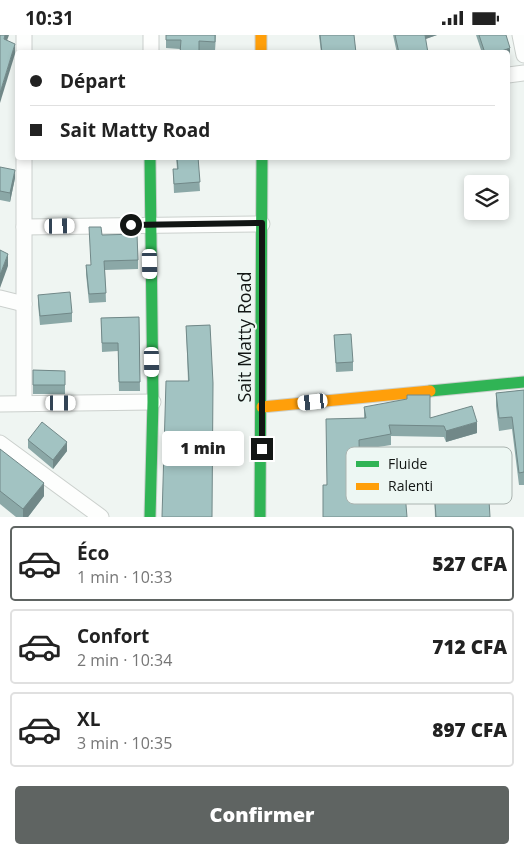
<!DOCTYPE html>
<html lang="fr">
<head>
<meta charset="utf-8">
<style>
  body { margin:0; font-family:"Open Sans",sans-serif; background:#f2f2f2; color:#222; height:100vh; display:flex; flex-direction:column; font-size:19px; white-space:nowrap }
  * { box-sizing:border-box; margin:0 }
  p { font-size:16px; color:#767676 }
  .icon { flex:none; width:28px; height:28px; fill:none; stroke:currentColor; stroke-width:2; stroke-linecap:round; stroke-linejoin:round }
  .map { position:relative; height:482px; overflow:hidden }
  .sheet { display:flex; flex-direction:column; background:#fff; flex:1 }
  .sheet>* { flex:none }
  .top-card { position:absolute; left:15px; top:15px; width:495px; height:110px; border-radius:5px; box-shadow:0 2px 8px #0003; display:grid; align-content:center; height:110px; padding:0 15px; background:#fff }
  .tools { position:absolute; left:464px; top:140px; display:grid; gap:10px }
  .tools a { display:grid; place-items:center; width:45px; height:45px; border-radius:5px; background:#fff; box-shadow:0 2px 8px #0003; font-size:25px }
  .end { position:absolute; width:22px; height:22px; margin:-11px; border:6px solid #121614; background:#fff; box-shadow:0 0 0 2px #fff }
  .from { border-radius:50% }
  .bubble { position:absolute; height:35px; border-radius:5px; background:#fff; box-shadow:0 2px 8px #0003; font-size:16px; font-weight:800; line-height:35px; text-align:center }
  .car { position:absolute; width:15px; height:30px; margin:-15px -8px; border-radius:6px; box-shadow:0 0 4px 1px #0007; background:linear-gradient(#fff 24%,#345 0 40%,#fff 0 76%,#345 0 86%,#fff 0) }
  .top-card b { display:flex; align-items:center; gap:18px; height:48px; font-size:19px }
  .top-card b+b { border-top:1px solid #e0e0e0 }
  .top-card i { width:12px; height:12px; background:#222 }
  ul { padding:9px 0 0; list-style:none }
  li { display:flex; align-items:center; gap:15px; height:75px; margin:0 10px 8px; padding:0 5px; border:2px solid #e0e0e0; border-radius:5px }
  li div { flex:1 }
  li b { display:block; font-size:19px }
  li em { font-style:normal; font-weight:800 }
  li.current { border-color:#5f6462 }
  li>.icon { width:45px; height:45px; stroke-width:1.5 }
  .action { display:flex; gap:10px; margin-top:auto; padding:10px 15px }
  .action a { flex:1; height:58px; border-radius:5px; background:#5f6462; color:#fff; font-size:20px; font-weight:800; line-height:58px; text-align:center }
  .status { display:flex; justify-content:space-between; align-items:center; height:35px; padding:0 25px; background:#fff; direction:ltr }
  .status svg { height:14px; fill:currentColor }
  .map>svg:first-child { display:block }
  .lines { fill:none; stroke-linecap:round; stroke-linejoin:round }
  .street-casing { stroke:#cbd0cd; stroke-width:17 }
  .fast-casing { stroke:#cbd0cd; stroke-width:13 }
  .slow-casing { stroke:#cbd0cd; stroke-width:13 }
  .street { stroke:#fdfefd; stroke-width:15 }
  .fast { stroke:#30b455; stroke-width:11 }
  .slow { stroke:#ff9f0a; stroke-width:11 }
  .wall { fill:#8ba8a7 }
  .shaded-wall { fill:#718888 }
  .building { fill:#a2c3c2; stroke:#718888 }
  .route { stroke:#121614; stroke-width:6 }
  .labels { text-anchor:middle; dominant-baseline:central; stroke-width:4; stroke-linejoin:round; paint-order:stroke }
  .street-label { font-size:18px; fill:#121614; stroke:#edf7f3 }
  .key { fill:#edf7f3; stroke:#abb4b0; stroke-width:1 }
  .key-label { font-size:14px; fill:#121614 }
</style>
</head>
<body>
<div class="status"><b>10:31</b><svg viewBox="0 0 49 12"><path d="M0 12V9h3v3zM5 12V6h3v6zM10 12V3h3v9zM15 12V0h3v12zM26 1h20v11H26zM47 4h2v5h-2z"/></svg></div>
<div class="map">
<svg width="524" height="482" viewBox="0 0 524 482">
  <rect width="100%" height="100%" fill="#eff5f2"/>
  <g class="lines">
    <g class="street-casing">
      <g id="street">
        <path d="M520 0 524 20"/>
        <path d="M24 18V0"/>
        <path d="M151 18V0"/>
        <path d="M508 40 524 38"/>
        <path d="M24 192 262 189"/>
        <path d="M0 263 24 269"/>
        <path d="M24 368V122"/>
        <path d="M0 369 153 367"/>
        <path d="M0 408 101 482"/>
      </g>
    </g>
    <g class="fast-casing">
      <g id="fast">
        <path d="M150 122 153 367 150 482"/>
        <path d="M430 356 524 347"/>
        <path d="M260 482 262 122"/>
      </g>
    </g>
    <g class="slow-casing">
      <g id="slow">
        <path d="M261 0V18"/>
        <path d="M262 372 430 356"/>
      </g>
    </g>
    <use href="#street" class="street"/>
    <use href="#fast" class="fast"/>
    <use href="#slow" class="slow"/>
  </g>
  <g class="wall">
    <path d="M166 0H216L215 16 199 15V18H180V14L166 13Z"/>
    <path d="M319 0H354L356 18H321Z"/>
    <path d="M393 0H437L425 4 428 18H397Z"/>
    <path d="M476 0H506L510 22 508 23V18H482Z"/>
    <path d="M176 122H198L200 156 174 158 173 134H177Z"/>
    <path d="M0 132 15 143 10 167 0 165Z"/>
    <path d="M102 200 138 225V234L105 235 106 267 89 268 86 239V230H91Z"/>
    <path d="M38 260 72 278V287L40 290 38 269Z"/>
    <path d="M139 282 140 356H119L118 316 102 317 101 283Z"/>
    <path d="M210 290 162 482 188 346 186 291Z"/>
    <path d="M334 300 353 327V336L336 337Z"/>
    <path d="M33 335 65 336V359H33Z"/>
    <path d="M524 355V450H519L512 394 499 396 496 371V358Z"/>
    <path d="M364 372 430 383 477 398 446 407 444 402 391 401V410L359 415 326 450 364 383Z"/>
    <path d="M28 405 67 416 53 434 28 413Z"/>
    <path d="M0 414 44 461 28 482H16L0 469Z"/>
    <path d="M434 453 490 482H435Z"/>
  </g>
  <g class="shaded-wall">
    <path d="M5 0H9L4 14V4Z"/>
    <path d="M423 0H437L423 5Z"/>
    <path d="M15 9V19L0 68V58Z"/>
    <path d="M510 13V22L508 23V18H496Z"/>
    <path d="M15 135V143L10 167V158Z"/>
    <path d="M8 219V231L0 253V240Z"/>
    <path d="M477 387V398L446 407V396Z"/>
    <path d="M67 407V416L53 434V425Z"/>
    <path d="M44 448V461L28 482H23V474Z"/>
  </g>
  <g class="building">
    <path d="M0 0H5L4 4 15 9 0 58Z"/>
    <path d="M166 0H215V7L199 6V18H180L181 5H166Z"/>
    <path d="M320 0H354L356 18H322Z"/>
    <path d="M395 0H425L428 18H399Z"/>
    <path d="M479 0H506L510 13 496 18H485Z"/>
    <path d="M177 122H198L200 147 174 149 173 134H178Z"/>
    <path d="M0 132 15 135 10 158 0 156Z"/>
    <path d="M89 192H101L102 200 137 199 138 225 104 226 106 258 89 259 86 230H91Z"/>
    <path d="M0 215 8 219 0 240Z"/>
    <path d="M70 257 72 278 40 281 38 260Z"/>
    <path d="M139 282 140 347H119L118 308H102L101 283Z"/>
    <path d="M210 290 213 348 212 482H162L166 346H189L186 291Z"/>
    <path d="M351 299 353 327 336 328 334 300Z"/>
    <path d="M33 335 65 336V350H33Z"/>
    <path d="M524 355V437L519 438 512 382 499 383 496 358Z"/>
    <path d="M407 360H430V383L472 371 477 387 446 396 444 391 389 390 391 399 359 405 360 448 404 445 407 482H323V450H327L326 384 366 383 364 372 407 364Z"/>
    <path d="M42 387 67 407 53 425 28 405Z"/>
    <path d="M0 414 44 448 23 474 0 456Z"/>
    <path d="M488 448 490 482H436L434 453Z"/>
  </g>
  <g class="lines">
    <path class="route" d="M131 190 262 188V414"/>
  </g>
  <g class="labels">
    <g class="street-label">
      <text transform="translate(244 302) rotate(-90)">Sait Matty Road</text>
    </g>
  </g>
  <rect x="346" y="412" width="166" height="57" rx="8" class="key"/>
  <rect x="356" y="426" width="23" height="6" fill="#30b455"/>
  <rect x="356" y="448" width="23" height="7" fill="#ff9f0a"/>
  <g class="key-label">
    <text x="388" y="434">Fluide</text>
    <text x="388" y="456">Ralenti</text>
  </g>
</svg>
<div class="tools">
<a><svg class="icon" aria-label="layers" viewBox="0 0 24 24"><path d="M12 4l9 5-9 5-9-5zM3 14l9 5 9-5"/></svg></a>
</div>
<i class="end from" style="left:131px;top:190px"></i>
<i class="end" style="left:262px;top:414px"></i>
<div class="bubble" style="left:162px;top:396px;width:82px">1 min</div>
<i class="car" style="left:60px;top:191px;rotate:89deg"></i>
<i class="car" style="left:150px;top:229px;rotate:179deg"></i>
<i class="car" style="left:152px;top:327px;rotate:179deg"></i>
<i class="car" style="left:313px;top:367px;rotate:264deg"></i>
<i class="car" style="left:61px;top:368px;rotate:90deg"></i>
<div class="top-card">
<b><i class="from"></i>Départ</b>
<b><i></i>Sait Matty Road</b>
</div>
</div>
<section class="sheet">
<ul>
<li class="current"><svg class="icon" aria-label="car" viewBox="0 0 24 24"><path d="M5 17H2v-5l4-1 3-4h7l3 4 3 1v5h-3M9 17h6M6 11h13"/><circle cx="7" cy="17" r="2"/><circle cx="17" cy="17" r="2"/></svg><div><b>Éco</b><p>1 min · 10:33</p></div><em>527 CFA</em></li>
<li><svg class="icon" aria-label="car" viewBox="0 0 24 24"><path d="M5 17H2v-5l4-1 3-4h7l3 4 3 1v5h-3M9 17h6M6 11h13"/><circle cx="7" cy="17" r="2"/><circle cx="17" cy="17" r="2"/></svg><div><b>Confort</b><p>2 min · 10:34</p></div><em>712 CFA</em></li>
<li><svg class="icon" aria-label="car" viewBox="0 0 24 24"><path d="M5 17H2v-5l4-1 3-4h7l3 4 3 1v5h-3M9 17h6M6 11h13"/><circle cx="7" cy="17" r="2"/><circle cx="17" cy="17" r="2"/></svg><div><b>XL</b><p>3 min · 10:35</p></div><em>897 CFA</em></li>
</ul>
<div class="action"><a>Confirmer</a></div>
</section>
</body>
</html>
